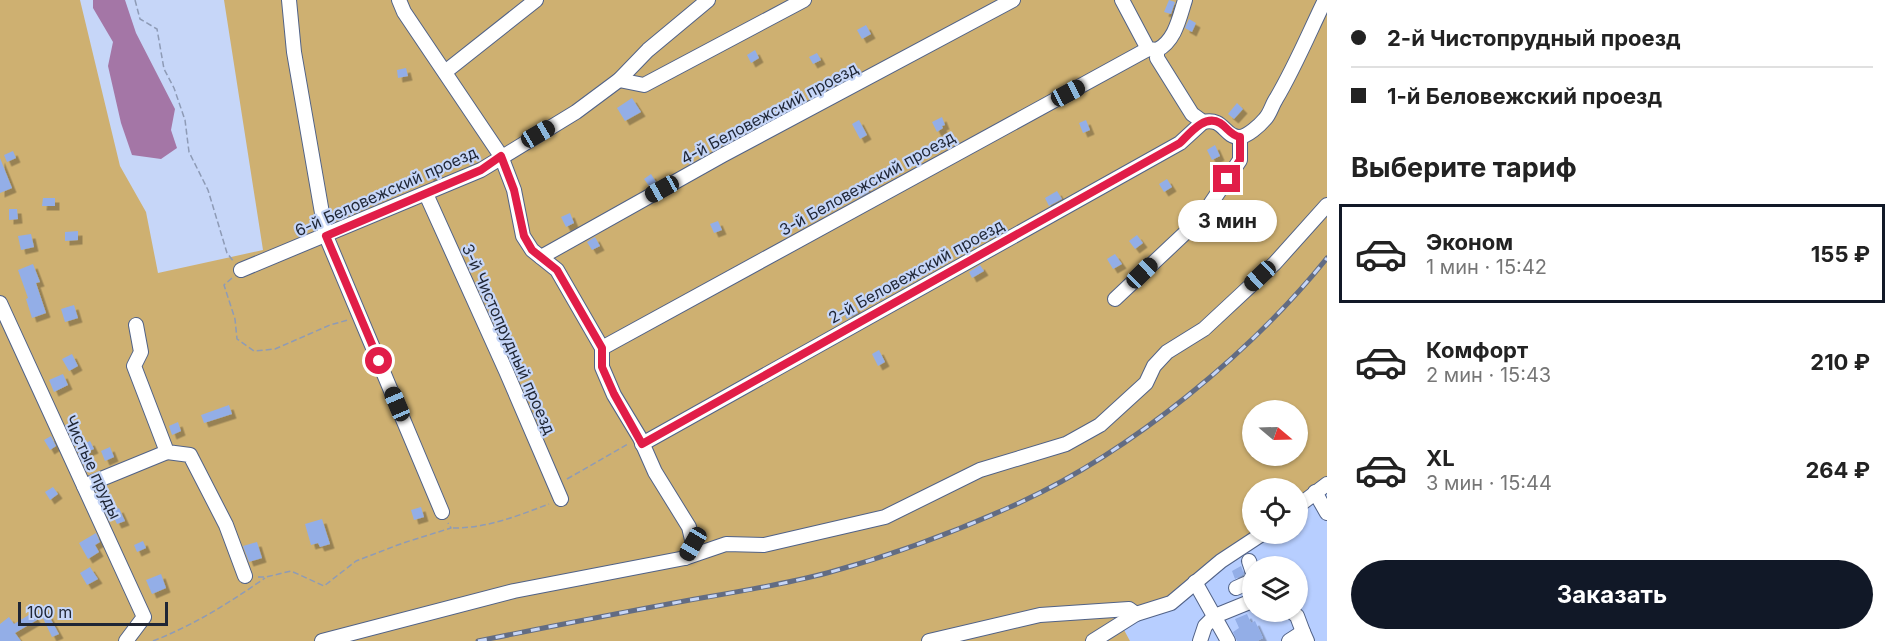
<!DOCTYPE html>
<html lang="ru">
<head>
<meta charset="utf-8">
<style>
  body { margin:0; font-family:Inter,sans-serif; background:#f2f2f2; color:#222; height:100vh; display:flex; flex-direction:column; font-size:22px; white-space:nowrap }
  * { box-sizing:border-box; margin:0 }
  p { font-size:20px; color:#767676 }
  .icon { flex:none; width:33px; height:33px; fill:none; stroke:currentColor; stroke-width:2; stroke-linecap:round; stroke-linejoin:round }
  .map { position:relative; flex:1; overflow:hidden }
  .panel { display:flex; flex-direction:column; background:#fff; width:570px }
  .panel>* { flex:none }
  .banner { display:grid; align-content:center; height:132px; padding:0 24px; background:#fff }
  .needle { width:39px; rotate:109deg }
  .tools { position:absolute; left:1242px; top:400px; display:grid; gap:12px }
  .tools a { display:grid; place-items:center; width:66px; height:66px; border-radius:50%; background:#fff; box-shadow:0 2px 4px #0004; font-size:30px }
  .scale { position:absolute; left:18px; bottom:15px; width:150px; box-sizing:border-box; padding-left:6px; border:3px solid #1f2635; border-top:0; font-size:16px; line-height:21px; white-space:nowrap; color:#1f2635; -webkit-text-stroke:4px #c6d6f8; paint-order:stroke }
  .end { position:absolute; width:27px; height:27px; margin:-14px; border:8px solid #e11d48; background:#fff; box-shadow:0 0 0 3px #fff }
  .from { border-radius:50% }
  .bubble { position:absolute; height:42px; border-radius:21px; background:#fff; box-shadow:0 2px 4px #0004; font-size:20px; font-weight:700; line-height:42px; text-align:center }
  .car { position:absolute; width:18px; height:36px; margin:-18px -9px; border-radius:8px; box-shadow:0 0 4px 2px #0007; background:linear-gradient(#222 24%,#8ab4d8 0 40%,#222 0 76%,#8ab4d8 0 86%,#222 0) }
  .banner b { display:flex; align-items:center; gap:21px; height:57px; font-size:22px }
  .banner b+b { border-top:2px solid #e0e0e0 }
  .banner i { width:15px; height:15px; background:#222 }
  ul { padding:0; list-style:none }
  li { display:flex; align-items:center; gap:18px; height:99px; margin:0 12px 9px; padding:0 12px; border:3px solid transparent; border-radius:0px }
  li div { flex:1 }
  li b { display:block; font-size:22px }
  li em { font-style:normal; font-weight:700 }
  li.active { border-color:#111827 }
  li>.icon { width:54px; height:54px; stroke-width:1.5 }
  h2 { padding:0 24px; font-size:27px; line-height:72px }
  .primary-button { display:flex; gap:12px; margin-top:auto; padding:12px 24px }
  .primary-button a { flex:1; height:69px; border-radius:36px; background:#111827; color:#fff; font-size:24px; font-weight:700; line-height:69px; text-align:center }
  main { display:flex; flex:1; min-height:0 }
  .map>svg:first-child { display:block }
  .built { fill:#b7ceff; fill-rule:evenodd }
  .green { fill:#ceb071; fill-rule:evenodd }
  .water { fill:#a476a6 }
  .building { fill:#93aee7; filter:url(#shadow) }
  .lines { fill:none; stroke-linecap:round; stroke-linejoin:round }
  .minor-casing { stroke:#516287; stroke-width:16 }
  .path { stroke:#8e9bb6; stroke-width:1.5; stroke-dasharray:6 3; stroke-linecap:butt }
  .minor { stroke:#fff; stroke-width:14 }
  .rail-casing { stroke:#626c83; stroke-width:5 }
  .rail { stroke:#c6d6f8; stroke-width:3; stroke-dasharray:9; stroke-linecap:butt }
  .route { stroke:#e11d48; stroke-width:8 }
  .labels { text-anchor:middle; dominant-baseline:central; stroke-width:4.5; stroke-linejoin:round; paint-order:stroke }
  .street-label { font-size:16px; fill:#1f2635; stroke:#c6d6f8 }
</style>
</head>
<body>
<main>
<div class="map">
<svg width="1327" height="641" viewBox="0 0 1327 641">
  <defs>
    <filter id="shadow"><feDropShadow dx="4.5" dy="4.5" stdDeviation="0" flood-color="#0004"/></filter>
  </defs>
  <rect width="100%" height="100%" fill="#c6d6f8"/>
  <path class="built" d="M1327 479V641H1130L1110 606 1151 605 1252 534H1298V501ZM1252 567H1298V612H1252Z"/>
  <path class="green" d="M0 0H80L120 166 146 212 158 273 263 250 224 0H1327V479L1298 501V489H1252V534L1167 599 1151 605 1111 606 1130 641H0ZM1252 411H1298V456H1252Z"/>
  <path class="water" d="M93 0H125L136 33 175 109 171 130 177 148 161 159 132 155 121 123 108 66 113 42 93 8Z"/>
  <g class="building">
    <path d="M1169 0 1175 2 1171 14 1164 12Z"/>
    <path d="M1189 19 1196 23 1192 32 1185 28Z"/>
    <path d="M866 25 871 34 862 39 857 30Z"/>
    <path d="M755 50 759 58 751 63 747 55Z"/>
    <path d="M817 53 821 60 813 64 809 57Z"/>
    <path d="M406 68 408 76 398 78 397 70Z"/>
    <path d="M632 98 641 112 625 121 617 108Z"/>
    <path d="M1237 103 1243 109 1234 119 1228 114Z"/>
    <path d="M942 117 945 125 942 126 943 128 937 132 932 122Z"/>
    <path d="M859 120 867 135 860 139 852 124Z"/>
    <path d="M1086 120 1090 130 1083 133 1079 123Z"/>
    <path d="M1215 145 1220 156 1212 160 1207 150Z"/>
    <path d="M13 151 16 158 7 162 4 155Z"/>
    <path d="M0 158 12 188 0 193Z"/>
    <path d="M436 170 438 177 430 180 428 172Z"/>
    <path d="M651 174 656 182 649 186 644 179Z"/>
    <path d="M1167 179 1172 187 1164 192 1159 184Z"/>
    <path d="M864 182 869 192 860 197 855 187Z"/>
    <path d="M1057 191 1062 199 1049 206 1045 198Z"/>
    <path d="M43 198H55V206H42Z"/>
    <path d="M9 209H17L18 219 9 220Z"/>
    <path d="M570 213 574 223 566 227 561 217Z"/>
    <path d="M718 221 722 230 714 233 710 224Z"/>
    <path d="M78 231V240L65 241V232Z"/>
    <path d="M31 234 34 247 21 250 18 236Z"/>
    <path d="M1137 235 1143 243 1135 249 1129 241Z"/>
    <path d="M595 237 600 246 592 250 587 242Z"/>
    <path d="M1115 254 1122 264 1113 269 1107 259Z"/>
    <path d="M33 264 40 282 36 283 46 313 32 318 26 299 28 298 18 270Z"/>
    <path d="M980 265 984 271 972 278 969 272Z"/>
    <path d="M74 305 78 318 65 322 61 309Z"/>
    <path d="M855 306 858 313 847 319 845 316 848 313 847 311Z"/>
    <path d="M879 350 885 362 878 366 872 354Z"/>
    <path d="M72 354 78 366 69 371 62 359Z"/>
    <path d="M63 374 68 385 54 392 49 380Z"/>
    <path d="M229 405 232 414 204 423 201 415Z"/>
    <path d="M178 422 181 431 172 435 169 426Z"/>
    <path d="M51 436 56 446 50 450 44 440Z"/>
    <path d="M90 441 94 449 84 453 81 445Z"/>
    <path d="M110 447 114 457 105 461 101 451Z"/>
    <path d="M53 487 58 494 50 500 45 492Z"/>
    <path d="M421 507 424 517 414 520 411 510Z"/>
    <path d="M119 508 125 521 117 524 111 512Z"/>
    <path d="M322 519 330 544 320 547 318 543 311 545 305 524Z"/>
    <path d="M96 533 100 542 95 545 99 552 88 559 79 543Z"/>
    <path d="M143 541 146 548 137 552 134 545Z"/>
    <path d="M257 542 262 558 249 562 243 546Z"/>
    <path d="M1241 566 1244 574 1235 579 1232 571Z"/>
    <path d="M90 567 98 579 87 585 80 573Z"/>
    <path d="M161 574 166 588 152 594 146 580Z"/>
    <path d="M44 607 59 634 52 637 39 610Z"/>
    <path d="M32 613 37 620 15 633 21 641H0V624L9 617 14 624Z"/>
    <path d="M1247 614 1251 623 1255 621 1263 638 1257 641H1237L1233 632 1239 628 1235 619Z"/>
  </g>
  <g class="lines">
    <g class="minor-casing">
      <g id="minor">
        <path d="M289 0 294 52 326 236 442 512"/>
        <path d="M399 0 404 12 501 156 514 190 523 236 532 250 557 270 602 348V367L614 395 640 438 655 472 689 527 693 544 685 558"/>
        <path d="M1122 0 1148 49 1157 50V58L1192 114 1203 122C1224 117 1224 137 1239 137 1247 137 1260 125 1265 119 1270 114 1272 105 1276 99 1295 67 1309 33 1325 0"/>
        <path d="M1157 50C1175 41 1179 19 1185 0"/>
        <path d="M445 72 536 0"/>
        <path d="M619 80 644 85 804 0"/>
        <path d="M426 194 506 371 561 499"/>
        <path d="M541 257 723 155 1013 0"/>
        <path d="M241 270 481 170 576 112 619 80 648 50 708 0"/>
        <path d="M1115 299 1201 218 1240 160V137"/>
        <path d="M0 303 144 617 126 641"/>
        <path d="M136 325 141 352 134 366 167 452 190 455 226 525 245 576"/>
        <path d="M602 348 1148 49"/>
        <path d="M642 444 1180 143 1203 122"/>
        <path d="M84 486 167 452"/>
        <path d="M1315 492 1327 513"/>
        <path d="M1298 506 1327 484"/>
        <path d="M1249 561 1252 570"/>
        <path d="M1195 582 1228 641"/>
        <path d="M1236 588 1252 581"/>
        <path d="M1292 612 1297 616 1303 632"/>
        <path d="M322 641 514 591 685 558 726 544 764 545 885 517 980 470 1066 444 1100 425 1146 383 1154 366 1167 352 1204 329 1275 263 1327 205"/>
        <path d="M929 641 1040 615 1129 609 1136 614"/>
        <path d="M1093 641 1136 614 1171 603 1221 561 1262 534"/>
        <path d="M1200 641 1205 626 1215 616 1252 601"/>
        <path d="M1289 641 1303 632 1307 641"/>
      </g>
    </g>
    <g class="path">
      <path d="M135 0 140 19 157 29 164 69 174 88 185 120 189 152 208 190 227 253 234 262"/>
      <path d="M232 278 224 285 235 319 237 339 254 351 275 349 330 325 348 320"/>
      <path d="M567 479 628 444"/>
      <path d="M453 528C488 528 517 516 549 504"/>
      <path d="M258 577H266L291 571 324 586 356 561 403 543 451 528 448 523"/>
      <path d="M153 641C194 625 229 603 265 578"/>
    </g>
    <use href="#minor" class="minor"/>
    <g class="rail-casing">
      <path id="rail" d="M478 641C548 627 619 613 690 600 736 592 781 585 827 573 893 555 958 531 1021 502 1131 451 1251 353 1327 258"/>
    </g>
    <use href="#rail" class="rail"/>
  </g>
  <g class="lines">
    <path class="route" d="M379 361 326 236 481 170 501 156 514 190 524 236 532 250 557 270 602 348V367L614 394 642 444 1180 143C1190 133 1205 114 1220 123 1228 128 1230 135 1240 137V160L1227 179"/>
  </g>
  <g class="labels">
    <g class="street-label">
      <text transform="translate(769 113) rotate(-28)">4-й Беловежский проезд</text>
      <text transform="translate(867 183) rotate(-29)">3-й Беловежский проезд</text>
      <text transform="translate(386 191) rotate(-24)">6-й Беловежский проезд</text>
      <text transform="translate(916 271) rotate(-29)">2-й Беловежский проезд</text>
      <text transform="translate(509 339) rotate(66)">3-й Чистопрудный проезд</text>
      <text transform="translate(93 467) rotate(65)">Чистые пруды</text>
    </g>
  </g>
</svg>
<div class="tools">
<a><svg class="needle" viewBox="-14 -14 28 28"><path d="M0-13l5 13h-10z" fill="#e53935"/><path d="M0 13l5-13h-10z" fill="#767676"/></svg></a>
<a><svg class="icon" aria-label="locate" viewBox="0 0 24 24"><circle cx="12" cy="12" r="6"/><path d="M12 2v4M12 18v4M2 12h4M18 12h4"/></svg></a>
<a><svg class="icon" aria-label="layers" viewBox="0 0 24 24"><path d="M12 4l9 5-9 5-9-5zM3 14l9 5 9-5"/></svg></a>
</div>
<div class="scale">100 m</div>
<i class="end from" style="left:379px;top:361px"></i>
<i class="end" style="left:1227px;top:179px"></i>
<div class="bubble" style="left:1178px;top:200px;width:99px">3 мин</div>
<i class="car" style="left:1068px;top:93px;rotate:62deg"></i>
<i class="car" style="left:538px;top:134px;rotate:60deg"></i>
<i class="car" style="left:662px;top:189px;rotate:241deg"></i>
<i class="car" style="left:1142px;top:273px;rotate:46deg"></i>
<i class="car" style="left:1260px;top:276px;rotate:227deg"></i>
<i class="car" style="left:397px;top:404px;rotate:337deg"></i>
<i class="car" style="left:693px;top:544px;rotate:210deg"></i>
</div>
<section class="panel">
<div class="banner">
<b><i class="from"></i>2-й Чистопрудный проезд</b>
<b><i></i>1-й Беловежский проезд</b>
</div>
<h2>Выберите тариф</h2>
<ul>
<li class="active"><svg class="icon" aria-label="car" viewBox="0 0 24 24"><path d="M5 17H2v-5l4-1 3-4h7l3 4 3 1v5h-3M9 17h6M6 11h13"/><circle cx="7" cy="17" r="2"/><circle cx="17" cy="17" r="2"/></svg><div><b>Эконом</b><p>1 мин · 15:42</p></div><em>155 ₽</em></li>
<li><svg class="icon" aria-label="car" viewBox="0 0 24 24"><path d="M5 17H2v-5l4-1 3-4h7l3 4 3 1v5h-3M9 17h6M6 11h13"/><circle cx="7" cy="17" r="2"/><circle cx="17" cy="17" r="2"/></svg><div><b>Комфорт</b><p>2 мин · 15:43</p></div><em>210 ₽</em></li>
<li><svg class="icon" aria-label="car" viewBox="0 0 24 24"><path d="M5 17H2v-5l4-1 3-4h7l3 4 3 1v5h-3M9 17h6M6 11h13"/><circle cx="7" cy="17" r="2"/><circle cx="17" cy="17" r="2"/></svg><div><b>XL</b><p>3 мин · 15:44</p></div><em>264 ₽</em></li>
</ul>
<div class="primary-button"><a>Заказать</a></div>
</section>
</main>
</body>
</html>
